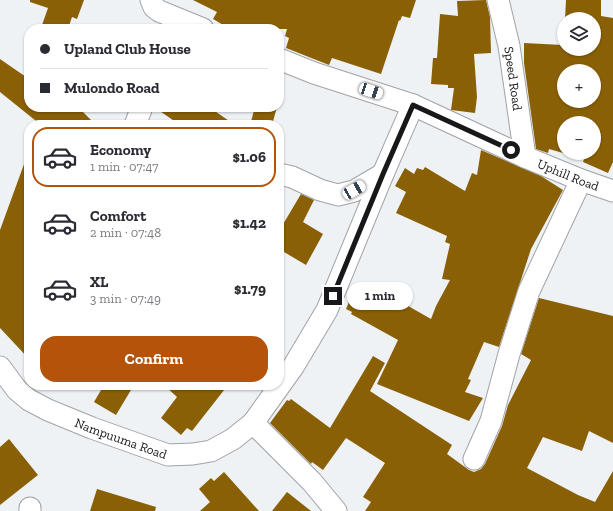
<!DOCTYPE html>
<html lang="en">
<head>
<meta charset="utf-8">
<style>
  body { margin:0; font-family:"Zilla Slab",serif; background:#f2f2f3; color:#2b2b33; height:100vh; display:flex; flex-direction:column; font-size:15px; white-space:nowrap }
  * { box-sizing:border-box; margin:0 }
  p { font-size:13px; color:#7c7c81 }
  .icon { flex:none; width:22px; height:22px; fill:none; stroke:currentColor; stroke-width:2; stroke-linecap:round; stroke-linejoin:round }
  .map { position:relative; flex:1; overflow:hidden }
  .sheet { position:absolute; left:24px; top:120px; width:260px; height:270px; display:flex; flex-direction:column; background:#fff; border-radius:16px; box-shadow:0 1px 3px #0004 }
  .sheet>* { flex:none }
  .top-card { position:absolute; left:24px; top:24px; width:260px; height:88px; border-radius:16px; box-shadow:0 1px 3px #0004; display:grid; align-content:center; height:88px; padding:0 16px; background:#fff }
  .buttons { position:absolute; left:557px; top:12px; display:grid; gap:8px }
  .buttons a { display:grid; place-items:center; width:44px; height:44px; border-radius:50%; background:#fff; box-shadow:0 1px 3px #0004; font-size:20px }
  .end { position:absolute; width:18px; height:18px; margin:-9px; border:5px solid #18181a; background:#fff; box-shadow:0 0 0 2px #fff }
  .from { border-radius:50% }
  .bubble { position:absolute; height:28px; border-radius:14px; background:#fff; box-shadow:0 1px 3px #0004; font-size:13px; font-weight:700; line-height:28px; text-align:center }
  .car { position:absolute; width:12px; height:24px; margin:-12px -6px; border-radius:5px; box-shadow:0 0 3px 1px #0007; background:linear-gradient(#fff 24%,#345 0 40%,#fff 0 76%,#345 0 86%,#fff 0) }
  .top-card b { display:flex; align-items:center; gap:14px; height:38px; font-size:15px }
  .top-card b+b { border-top:1px solid #e1e1e2 }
  .top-card i { width:10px; height:10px; background:#2b2b33 }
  ul { padding:7px 0 0; list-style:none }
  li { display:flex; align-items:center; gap:12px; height:60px; margin:0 8px 6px; padding:0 8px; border:2px solid transparent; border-radius:16px }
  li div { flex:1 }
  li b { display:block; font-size:15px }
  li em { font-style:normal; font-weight:700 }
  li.selected { border-color:#b45309 }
  li>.icon { width:36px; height:36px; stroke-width:1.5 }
  .action { display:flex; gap:8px; margin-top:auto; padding:8px 16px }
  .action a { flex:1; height:46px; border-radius:16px; background:#b45309; color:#fff; font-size:16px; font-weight:700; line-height:46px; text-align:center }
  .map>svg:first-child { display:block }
  .building { fill:#8a6006; fill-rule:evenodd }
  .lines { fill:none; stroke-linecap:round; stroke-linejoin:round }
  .minor-casing { stroke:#a1a3a6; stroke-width:23 }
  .minor { stroke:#fff; stroke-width:21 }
  .route { stroke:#18181a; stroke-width:5 }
  .labels { text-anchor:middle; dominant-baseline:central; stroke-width:4; stroke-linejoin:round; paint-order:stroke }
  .street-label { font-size:13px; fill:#18181a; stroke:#fff }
</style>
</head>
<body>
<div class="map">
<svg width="613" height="511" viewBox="0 0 613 511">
  <rect width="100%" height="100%" fill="#eff2f5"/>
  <g class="building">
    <path d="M30 0H84L77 19 72 17 68 29H51L42 25 48 8 30 2Z"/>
    <path d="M193 0H416L410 18 402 16 400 21 399 20 381 74 332 58 329 65 286 48 289 38 285 36 287 29H230L213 19 217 12Z"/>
    <path d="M486 0 490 17 491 53 474 54 477 97 475 113 451 110 454 88H448V85L431 84 433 58H437L440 14 458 16 457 1Z"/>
    <path d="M566 0H601V16L613 18V162L608 173 583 162 584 159 549 149 548 153 536 149 524 63V43L563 45 564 30V49H594V19H565ZM564 71H594V101H564ZM564 123H594V153H564Z"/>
    <path d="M0 59 29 79V107H78L96 125H41L0 92Z"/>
    <path d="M154 107H209L235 125H180Z"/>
    <path d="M255 107H277L272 125H250Z"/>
    <path d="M481 150 541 176 563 190 531 249 499 347 484 342 468 379 471 380 465 392 483 398 469 421 377 384 398 340 351 314 352 312 346 309 356 285 365 289 368 283 431 319 436 306 450 280 442 279 450 244 445 242 447 236 396 213 406 192 395 186 405 168 414 174 417 168 423 170 425 167 465 191 472 173 477 175Z"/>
    <path d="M27 156H29V359L0 328V230Z"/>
    <path d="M301 194 314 200 303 222 323 234 306 265 279 249V231Z"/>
    <path d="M539 298 613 316V443L589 431 582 451 543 437 527 468 578 495 595 502 613 471V511H365L371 502 363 497 385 463 346 438 323 470 312 462 311 464 270 423 287 400 289 401 291 399 330 428 373 356 385 363 370 391 452 445 447 454 469 470 474 472 481 469 485 464 502 426 508 405 531 360 521 354Z"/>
    <path d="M104 385H134L116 415 94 402Z"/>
    <path d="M164 385H228L192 431 187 428 181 435 161 418 177 397Z"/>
    <path d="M9 439 38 475 0 505V447Z"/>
    <path d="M224 472 259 511H200L210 502 199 489 211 478 214 481Z"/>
    <path d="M97 489 156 507 155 511H90Z"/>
    <path d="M287 492 311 511H272Z"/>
  </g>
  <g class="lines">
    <g class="minor-casing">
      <g id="minor">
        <path d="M151 0 154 7 159 11 203 29"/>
        <path id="s1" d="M498 0 509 46 525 157"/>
        <path id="s2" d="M279 59 314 73 413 105 525 157 581 180 613 191"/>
        <path d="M135 125 142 107"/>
        <path d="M279 174 292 177 320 190 338 195 354 191 383 174"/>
        <path id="s3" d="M0 367 17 390 29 400 48 410 92 428 168 455 193 454 211 451 233 439 253 423 293 367 327 310 383 174 413 105"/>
        <path d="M253 423 312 482 336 511"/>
        <path d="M474 459 491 421 509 354 529 291 581 180"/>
        <path d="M30 508V511"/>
      </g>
    </g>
    <use href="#minor" class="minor"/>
  </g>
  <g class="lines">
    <path class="route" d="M333 296 383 174 413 105 511 150"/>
  </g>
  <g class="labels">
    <g class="street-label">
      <text stroke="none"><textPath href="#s1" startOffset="80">Speed Road</textPath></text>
      <text stroke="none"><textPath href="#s2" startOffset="312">Uphill Road</textPath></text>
      <text stroke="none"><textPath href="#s3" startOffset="144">Nampuuma Road</textPath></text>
    </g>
  </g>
</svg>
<div class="buttons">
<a><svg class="icon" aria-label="layers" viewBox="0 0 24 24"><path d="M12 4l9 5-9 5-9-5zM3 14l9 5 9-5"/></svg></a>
<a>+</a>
<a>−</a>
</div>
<i class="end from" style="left:511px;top:150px"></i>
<i class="end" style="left:333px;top:296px"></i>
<div class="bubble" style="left:347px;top:282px;width:66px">1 min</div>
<i class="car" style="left:371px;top:91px;rotate:108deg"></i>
<i class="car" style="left:354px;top:190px;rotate:60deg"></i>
<div class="top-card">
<b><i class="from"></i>Upland Club House</b>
<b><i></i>Mulondo Road</b>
</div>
<section class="sheet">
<ul>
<li class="selected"><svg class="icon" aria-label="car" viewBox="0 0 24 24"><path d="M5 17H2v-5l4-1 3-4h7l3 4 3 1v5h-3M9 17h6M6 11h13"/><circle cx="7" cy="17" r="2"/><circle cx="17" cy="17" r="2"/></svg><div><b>Economy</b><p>1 min · 07:47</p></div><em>$1.06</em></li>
<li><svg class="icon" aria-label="car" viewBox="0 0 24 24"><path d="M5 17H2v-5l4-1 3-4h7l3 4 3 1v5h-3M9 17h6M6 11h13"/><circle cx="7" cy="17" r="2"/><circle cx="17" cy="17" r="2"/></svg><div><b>Comfort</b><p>2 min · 07:48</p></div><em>$1.42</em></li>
<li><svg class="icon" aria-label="car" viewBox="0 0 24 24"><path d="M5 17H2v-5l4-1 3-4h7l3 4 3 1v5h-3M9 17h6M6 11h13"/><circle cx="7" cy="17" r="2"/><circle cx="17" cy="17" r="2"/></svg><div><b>XL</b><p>3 min · 07:49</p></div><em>$1.79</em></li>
</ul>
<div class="action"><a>Confirm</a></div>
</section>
</div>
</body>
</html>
